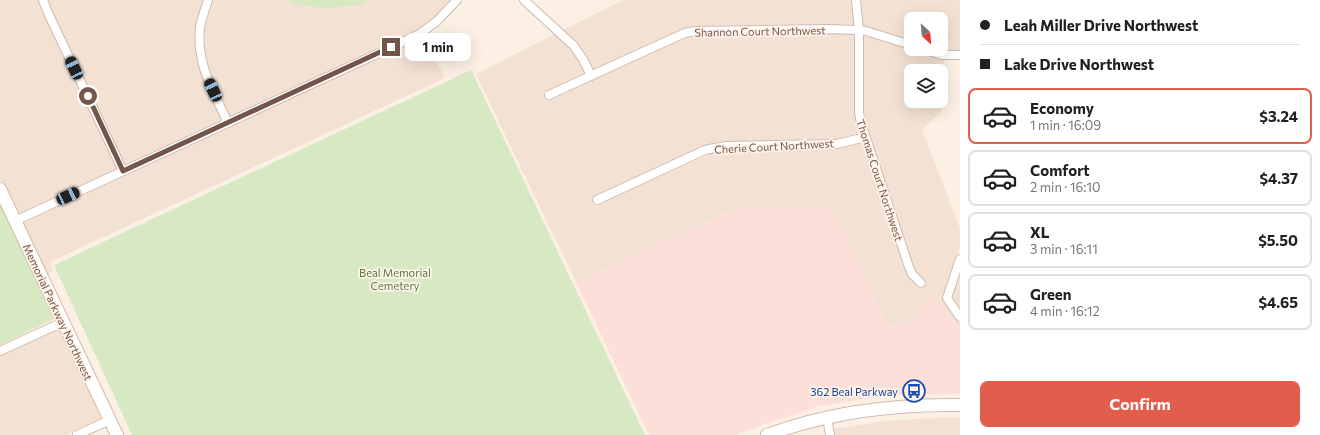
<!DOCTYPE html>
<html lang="en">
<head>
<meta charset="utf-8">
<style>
  body { margin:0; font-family:Commissioner,sans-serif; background:#f6f6f6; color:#202124; height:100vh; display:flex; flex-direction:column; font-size:15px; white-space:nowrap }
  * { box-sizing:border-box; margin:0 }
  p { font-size:13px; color:#757577 }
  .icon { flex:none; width:22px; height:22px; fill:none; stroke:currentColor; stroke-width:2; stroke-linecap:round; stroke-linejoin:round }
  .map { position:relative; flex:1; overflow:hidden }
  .sheet { display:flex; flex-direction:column; background:#fff; width:360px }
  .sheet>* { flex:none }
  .guide { display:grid; align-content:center; height:88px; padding:0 20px; background:#fff }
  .needle { width:26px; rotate:154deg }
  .tools { position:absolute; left:904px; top:12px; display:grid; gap:8px }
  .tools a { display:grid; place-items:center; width:44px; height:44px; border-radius:8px; background:#fff; box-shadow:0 4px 16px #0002; font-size:20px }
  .end { position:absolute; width:18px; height:18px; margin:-9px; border:5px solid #74554a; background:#fff; box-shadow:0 0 0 2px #fff }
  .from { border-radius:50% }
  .bubble { position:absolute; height:28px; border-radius:8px; background:#fff; box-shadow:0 4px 16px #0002; font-size:13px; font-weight:700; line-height:28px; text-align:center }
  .car { position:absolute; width:12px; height:24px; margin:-12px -6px; border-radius:5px; box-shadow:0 0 3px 1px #0007; background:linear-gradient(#222 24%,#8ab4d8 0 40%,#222 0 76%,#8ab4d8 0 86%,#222 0) }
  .guide b { display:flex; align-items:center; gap:14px; height:38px; font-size:15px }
  .guide b+b { border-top:1px solid #e0e0e0 }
  .guide i { width:10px; height:10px; background:#202124 }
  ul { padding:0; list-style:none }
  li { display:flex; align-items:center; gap:12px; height:56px; margin:0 8px 6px; padding:0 12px; border:2px solid #e0e0e0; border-radius:8px }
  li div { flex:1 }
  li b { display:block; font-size:15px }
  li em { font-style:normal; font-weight:700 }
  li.current { border-color:#e35d4c }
  li>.icon { width:36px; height:36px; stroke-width:1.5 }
  .button { display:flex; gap:8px; margin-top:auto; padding:8px 20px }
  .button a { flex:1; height:46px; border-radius:8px; background:#e35d4c; color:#fff; font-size:16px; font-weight:700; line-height:46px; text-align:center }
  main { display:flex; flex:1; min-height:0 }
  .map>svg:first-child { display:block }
  .residential { fill:#f3e1d3; fill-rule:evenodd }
  .commercial { fill:#fcdfd8 }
  .green { fill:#d6e9c3 }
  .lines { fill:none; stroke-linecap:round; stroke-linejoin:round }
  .street-casing { stroke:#cfb9ae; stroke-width:10 }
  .secondary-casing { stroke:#d2b8ab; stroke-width:14 }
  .street { stroke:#fff; stroke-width:8 }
  .secondary { stroke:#fff; stroke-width:12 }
  .route { stroke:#74554a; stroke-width:5 }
  .labels { text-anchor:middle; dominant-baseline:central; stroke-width:3.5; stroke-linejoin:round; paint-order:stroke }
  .street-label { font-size:11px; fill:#74554a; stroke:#fff4ea }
  .park-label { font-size:11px; fill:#587942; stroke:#fff4ea }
  .transit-label { font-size:11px; fill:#164399; stroke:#fff4ea; text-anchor:end }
</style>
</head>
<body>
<main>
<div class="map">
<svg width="960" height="435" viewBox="0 0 960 435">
  <rect width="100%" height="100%" fill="#fcf0e4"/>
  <g class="residential">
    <path d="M0 0H39L118 168 17 215 0 180Z"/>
    <path d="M47 0H204L197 24 196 39V57L204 80 222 120 125 165 52 11Z"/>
    <path d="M213 0H289L290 3 361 5 369 0H451L435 18 416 31 230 117 211 77 204 56 205 27Z"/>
    <path d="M623 0H852L855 25 830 24 694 26 683 29 592 70 583 52 563 30Z"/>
    <path d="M860 0H960V50L954 51 938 49H941V19H911V41L863 26Z"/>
    <path d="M831 33 855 34V112L860 134 836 139 742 141 712 143 703 146 591 198 595 206 715 152 743 150 837 148 862 143 905 268 909 276 914 282 922 289 926 282 916 272 912 265 865 123 863 113V35L944 59 947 91 942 111 922 130 960 228V245L943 297 944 300 960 324V327L931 297 915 319 889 327 832 209H734L576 282 476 74 555 34 571 49 577 57 585 73 544 93 548 101 647 55 687 38 696 35ZM911 71H941V101H911Z"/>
    <path d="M424 37 445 78 52 261 51 266 53 271 45 275 21 224Z"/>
    <path d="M960 272V309L952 296Z"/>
    <path d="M61 328 104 417 66 435H0V356Z"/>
    <path d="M936 418H960V435H834L833 429 886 421Z"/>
  </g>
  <path class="commercial" d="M734 209H832L889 327 915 319 931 297 960 327V394L889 395 820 406 748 430 736 435H649L576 282Z"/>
  <g class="green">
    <path d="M289 0H369L361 5 324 8 290 3Z"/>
    <path d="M471 70 645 435H132L54 265Z"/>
    <path d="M0 204 56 318 0 345Z"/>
  </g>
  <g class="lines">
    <g class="street-casing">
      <g id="street">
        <path d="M43 0 48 13 123 171"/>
        <path d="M208 0C205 9 202 18 200 27 196 64 213 90 228 123"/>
        <path d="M524 0 574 46 584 61 591 76"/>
        <path d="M856 0 859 30V113L861 123 909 267 912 274 921 283"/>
        <path d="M923 49 942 55H960"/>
        <path d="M549 95 645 51 685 33 695 31 830 29 856 30 866 31 911 45"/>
        <path d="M597 200 705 150 714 148 727 146 837 144 865 137"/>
        <path d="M15 221 418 35 437 21 457 0"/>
        <path d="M960 259 947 298 960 317"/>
        <path d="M0 351 63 322"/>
        <path d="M827 417 830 435"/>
        <path d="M77 435 110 420"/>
      </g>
    </g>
    <g class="secondary-casing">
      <g id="secondary">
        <path d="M0 189 117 435"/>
        <path d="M767 435C829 412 895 404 960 405"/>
      </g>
    </g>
    <use href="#street" class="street"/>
    <use href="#secondary" class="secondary"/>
  </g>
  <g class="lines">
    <path class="route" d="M88 96 123 171 391 47"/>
  </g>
  <defs>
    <g id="bus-ring" transform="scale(1.15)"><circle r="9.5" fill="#fff4ea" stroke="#1a4fb4" stroke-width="1.5"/><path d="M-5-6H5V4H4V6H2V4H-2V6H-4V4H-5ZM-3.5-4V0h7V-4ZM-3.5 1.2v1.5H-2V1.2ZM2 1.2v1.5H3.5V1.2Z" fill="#1a4fb4"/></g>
  </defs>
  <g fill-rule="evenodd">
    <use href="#bus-ring" x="914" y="391"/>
  </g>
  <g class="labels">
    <g class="street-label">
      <text transform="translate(760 31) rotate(-1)">Shannon Court Northwest</text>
      <text transform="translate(774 146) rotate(-3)">Cherie Court Northwest</text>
      <text transform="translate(880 180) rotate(72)">Thomas Court Northwest</text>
      <text transform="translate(58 312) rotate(65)">Memorial Parkway Northwest</text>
    </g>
    <g class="park-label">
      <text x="395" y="272">Beal Memorial<tspan x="395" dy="13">Cemetery</tspan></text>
    </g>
    <g class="transit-label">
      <text x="898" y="391">362 Beal Parkway</text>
    </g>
  </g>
</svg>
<div class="tools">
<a><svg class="needle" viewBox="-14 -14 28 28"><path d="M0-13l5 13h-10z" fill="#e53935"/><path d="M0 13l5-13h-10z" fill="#757577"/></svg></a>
<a><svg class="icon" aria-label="layers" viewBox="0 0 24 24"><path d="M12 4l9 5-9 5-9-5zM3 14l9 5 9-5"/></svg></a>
</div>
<i class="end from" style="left:88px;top:96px"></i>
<i class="end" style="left:391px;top:47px"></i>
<div class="bubble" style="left:405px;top:33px;width:66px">1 min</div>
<i class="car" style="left:74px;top:68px;rotate:335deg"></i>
<i class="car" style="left:213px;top:90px;rotate:335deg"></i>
<i class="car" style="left:68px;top:196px;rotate:65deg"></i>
</div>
<section class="sheet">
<div class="guide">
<b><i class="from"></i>Leah Miller Drive Northwest</b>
<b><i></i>Lake Drive Northwest</b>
</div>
<ul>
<li class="current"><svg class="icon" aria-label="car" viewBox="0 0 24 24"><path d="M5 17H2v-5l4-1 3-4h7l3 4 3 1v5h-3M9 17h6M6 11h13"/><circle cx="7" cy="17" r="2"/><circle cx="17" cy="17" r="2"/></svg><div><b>Economy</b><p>1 min · 16:09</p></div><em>$3.24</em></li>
<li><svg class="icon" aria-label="car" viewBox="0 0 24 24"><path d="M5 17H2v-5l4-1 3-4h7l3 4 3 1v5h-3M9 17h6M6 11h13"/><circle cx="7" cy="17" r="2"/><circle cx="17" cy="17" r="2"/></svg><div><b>Comfort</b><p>2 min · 16:10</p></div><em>$4.37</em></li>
<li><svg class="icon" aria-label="car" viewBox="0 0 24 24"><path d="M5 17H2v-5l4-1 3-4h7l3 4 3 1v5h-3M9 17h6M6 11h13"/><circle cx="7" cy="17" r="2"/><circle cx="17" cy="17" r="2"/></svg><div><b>XL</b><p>3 min · 16:11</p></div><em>$5.50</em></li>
<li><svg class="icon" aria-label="car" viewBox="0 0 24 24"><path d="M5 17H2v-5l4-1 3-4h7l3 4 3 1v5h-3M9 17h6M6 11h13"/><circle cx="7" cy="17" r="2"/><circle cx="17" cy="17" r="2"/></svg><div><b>Green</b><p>4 min · 16:12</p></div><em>$4.65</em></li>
</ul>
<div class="button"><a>Confirm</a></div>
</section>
</main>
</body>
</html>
